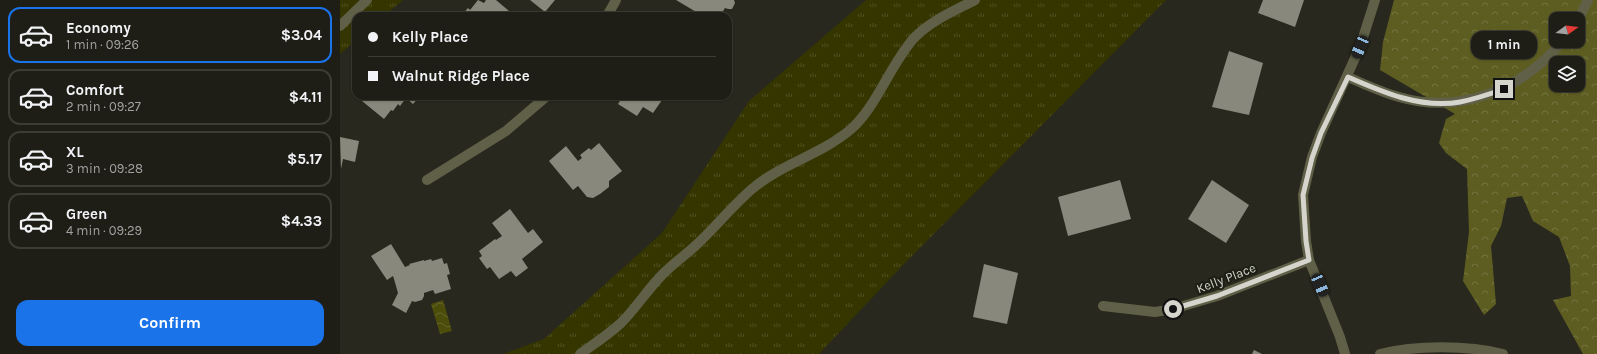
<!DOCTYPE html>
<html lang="en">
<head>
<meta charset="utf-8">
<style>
  body { margin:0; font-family:Karla,sans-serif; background:#26271f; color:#f1f3f6; height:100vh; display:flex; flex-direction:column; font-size:15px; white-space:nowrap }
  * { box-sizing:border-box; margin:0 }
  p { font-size:13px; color:#a1a2a1 }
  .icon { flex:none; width:22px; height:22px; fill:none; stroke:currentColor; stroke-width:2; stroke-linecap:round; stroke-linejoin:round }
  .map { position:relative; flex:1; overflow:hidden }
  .details { display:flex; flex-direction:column; background:#1e1e16; width:340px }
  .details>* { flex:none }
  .banner { position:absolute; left:12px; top:12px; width:380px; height:88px; border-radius:12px; box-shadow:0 1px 3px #0004,0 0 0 1px #3c3c35; display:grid; align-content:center; height:88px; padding:0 16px; background:#1e1e16 }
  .needle { width:26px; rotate:75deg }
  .buttons { position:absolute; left:1209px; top:12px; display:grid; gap:8px }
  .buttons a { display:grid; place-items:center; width:36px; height:36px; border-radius:8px; background:#1e1e16; box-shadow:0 1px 3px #0004,0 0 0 1px #3c3c35; font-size:20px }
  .end { position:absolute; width:18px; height:18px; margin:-9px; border:5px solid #d5d5ce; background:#111; box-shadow:0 0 0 2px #111 }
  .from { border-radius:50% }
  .bubble { position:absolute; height:28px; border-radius:12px; background:#1e1e16; box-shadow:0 1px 3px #0004,0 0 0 1px #3c3c35; font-size:13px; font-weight:700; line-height:28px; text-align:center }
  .car { position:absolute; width:12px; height:24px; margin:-12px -6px; border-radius:5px; box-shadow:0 0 3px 1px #0007; background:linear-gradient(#222 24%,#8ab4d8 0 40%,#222 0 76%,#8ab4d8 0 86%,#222 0) }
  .banner b { display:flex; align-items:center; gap:14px; height:38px; font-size:15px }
  .banner b+b { border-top:1px solid #3c3c35 }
  .banner i { width:10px; height:10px; background:#f1f3f6 }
  ul { padding:7px 0 0; list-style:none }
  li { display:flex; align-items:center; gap:12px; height:56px; margin:0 8px 6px; padding:0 8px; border:2px solid #3c3c35; border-radius:12px }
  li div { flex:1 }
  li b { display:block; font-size:15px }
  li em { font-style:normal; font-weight:700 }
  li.selected { border-color:#1a73e8 }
  li>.icon { width:36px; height:36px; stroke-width:1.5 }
  .primary-button { display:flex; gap:8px; margin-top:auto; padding:8px 16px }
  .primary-button a { flex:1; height:46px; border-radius:12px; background:#1a73e8; color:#fff; font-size:16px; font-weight:700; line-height:46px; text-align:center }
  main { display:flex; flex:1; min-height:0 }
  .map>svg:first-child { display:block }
  .grass { fill:url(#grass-tufts) }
  .forest { fill:url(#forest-crowns); fill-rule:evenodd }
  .water { fill:url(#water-waves) }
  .building { fill:#88897c }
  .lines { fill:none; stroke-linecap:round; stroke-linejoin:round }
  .minor { stroke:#606048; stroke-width:10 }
  .route { stroke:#d5d5ce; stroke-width:5 }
  .labels { text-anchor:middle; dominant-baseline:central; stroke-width:4; stroke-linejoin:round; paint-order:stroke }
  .street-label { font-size:13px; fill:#d5d5ce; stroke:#1e1f14 }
</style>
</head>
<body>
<main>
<section class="details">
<ul>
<li class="selected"><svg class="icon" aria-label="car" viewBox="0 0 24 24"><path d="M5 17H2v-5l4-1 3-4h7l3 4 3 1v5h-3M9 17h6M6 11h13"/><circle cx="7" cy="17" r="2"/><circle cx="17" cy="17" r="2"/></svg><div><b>Economy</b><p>1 min · 09:26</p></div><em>$3.04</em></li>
<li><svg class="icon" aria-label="car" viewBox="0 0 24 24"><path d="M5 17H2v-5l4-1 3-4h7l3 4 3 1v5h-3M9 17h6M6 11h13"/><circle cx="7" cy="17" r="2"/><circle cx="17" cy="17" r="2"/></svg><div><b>Comfort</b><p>2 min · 09:27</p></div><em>$4.11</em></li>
<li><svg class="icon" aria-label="car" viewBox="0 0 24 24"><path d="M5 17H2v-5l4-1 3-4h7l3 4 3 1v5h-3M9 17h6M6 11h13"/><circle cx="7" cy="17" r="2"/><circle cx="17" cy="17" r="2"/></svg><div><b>XL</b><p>3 min · 09:28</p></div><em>$5.17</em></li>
<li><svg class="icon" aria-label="car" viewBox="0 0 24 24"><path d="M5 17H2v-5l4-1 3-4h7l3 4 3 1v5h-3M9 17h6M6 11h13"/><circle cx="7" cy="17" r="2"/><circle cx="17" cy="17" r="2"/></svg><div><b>Green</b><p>4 min · 09:29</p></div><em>$4.33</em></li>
</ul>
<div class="primary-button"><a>Confirm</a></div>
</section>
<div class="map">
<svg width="1257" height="354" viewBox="0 0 1257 354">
  <defs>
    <pattern id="grass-tufts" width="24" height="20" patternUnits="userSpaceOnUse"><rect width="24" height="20" fill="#353500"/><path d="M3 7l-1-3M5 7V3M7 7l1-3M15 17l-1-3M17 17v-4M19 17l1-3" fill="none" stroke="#515124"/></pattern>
    <pattern id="forest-crowns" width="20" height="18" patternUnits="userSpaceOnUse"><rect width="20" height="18" fill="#5d5d21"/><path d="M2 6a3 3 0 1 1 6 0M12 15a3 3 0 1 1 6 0" fill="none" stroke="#737340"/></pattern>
    <pattern id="water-waves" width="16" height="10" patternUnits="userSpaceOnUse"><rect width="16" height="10" fill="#4c4c0b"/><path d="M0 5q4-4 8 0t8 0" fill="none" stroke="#65652d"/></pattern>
  </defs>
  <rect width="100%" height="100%" fill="#28281e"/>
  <g class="grass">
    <path d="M0 0H63L44 16H16V40L0 54Z"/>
    <path d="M526 0H826L563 265 479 354H163L204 339 322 233 409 101Z"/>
  </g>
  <path class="forest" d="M1054 0H1257V354H1243L1213 300 1231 296 1230 266 1219 237 1193 221 1182 196 1167 198 1161 226 1151 246 1156 304 1144 315 1123 281 1129 232 1127 169 1106 153 1099 143 1106 119 1115 114 1040 70 1043 42ZM1216 19H1238V41H1216ZM1216 63H1238V85H1216Z"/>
  <path class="water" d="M103 300 112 331 100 334 91 304Z"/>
  <g class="building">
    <path d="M138 0 144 3 146 0H156L169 11 165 16H121L128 8 130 10Z"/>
    <path d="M190 0H215L205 12Z"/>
    <path d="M336 0H394L395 3 392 9H388L385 8 380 16H363Z"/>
    <path d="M923 0H964L955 27 918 13Z"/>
    <path d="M889 51 923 63 909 115 872 107Z"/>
    <path d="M25 96H80L73 104 66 98 60 106 58 104 53 111 51 110 44 119 22 101Z"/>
    <path d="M283 96H317L322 100 313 113 303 107 297 116 278 104Z"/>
    <path d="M0 137 19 141 15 162 3 159 1 169Z"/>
    <path d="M259 143 282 171 269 181V187L260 194 253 198 247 197 238 186 233 190 209 161 226 146 238 161 242 158 240 155 249 148 251 150Z"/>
    <path d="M780 180 791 219 728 236 718 197Z"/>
    <path d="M872 180 909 205 886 243 848 219Z"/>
    <path d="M170 209 188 233 193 229 203 242 182 259 188 268 176 277 171 271 159 279 150 267 147 269 139 258 142 256 139 251 155 239 156 240 162 236 152 223Z"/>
    <path d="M51 244 65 267 70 265 69 264 84 260V261L91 259 92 261 102 258 104 264 107 263 110 274 107 275 111 289 95 294 93 290 84 293V296L82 300 75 302 72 301 66 313 52 305 58 293 54 279 53 276 47 280 31 256Z"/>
    <path d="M644 264 678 273 667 324 633 317Z"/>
    <path d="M914 350 922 354H912Z"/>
  </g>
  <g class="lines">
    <g class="minor">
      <path d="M267 16 276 0"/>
      <path d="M1238 20 1248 0"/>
      <path d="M0 26 27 0"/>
      <path d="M1008 77C1024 84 1041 92 1059 97 1121 115 1182 89 1223 41"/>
      <path d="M87 180 166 131 207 96"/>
      <path d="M763 306 815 312 833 309 877 296 969 260"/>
      <path d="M240 354C254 344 268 335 281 323 295 309 306 292 320 277 330 266 343 257 354 247 374 229 391 207 412 189 441 164 480 155 510 130 536 108 550 65 574 38 590 21 614 11 635 0"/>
      <path d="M1005 354 1000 337 969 260 966 241 963 195 972 157 981 133 1020 47 1035 0"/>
      <path d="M1040 354C1075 345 1128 345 1163 354"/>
    </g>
  </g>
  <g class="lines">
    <path class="route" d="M833 309 877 296 969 260 966 241 963 195 972 158 981 133 1008 77C1042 92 1081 109 1120 102 1135 99 1150 94 1164 89"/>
  </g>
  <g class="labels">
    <g class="street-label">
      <text transform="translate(886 278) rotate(-21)">Kelly Place</text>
    </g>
  </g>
</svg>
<div class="buttons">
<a><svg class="needle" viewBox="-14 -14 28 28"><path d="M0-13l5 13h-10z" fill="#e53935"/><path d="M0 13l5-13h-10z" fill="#a1a2a1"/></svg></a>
<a><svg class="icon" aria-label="layers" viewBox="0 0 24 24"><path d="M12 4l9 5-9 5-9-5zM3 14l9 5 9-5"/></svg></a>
</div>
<i class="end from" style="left:833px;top:309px"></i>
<i class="end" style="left:1164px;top:89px"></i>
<div class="bubble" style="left:1131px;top:31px;width:66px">1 min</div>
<i class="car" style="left:1020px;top:47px;rotate:203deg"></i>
<i class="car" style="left:980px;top:285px;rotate:157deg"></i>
<div class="banner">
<b><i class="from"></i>Kelly Place</b>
<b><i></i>Walnut Ridge Place</b>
</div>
</div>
</main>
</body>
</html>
